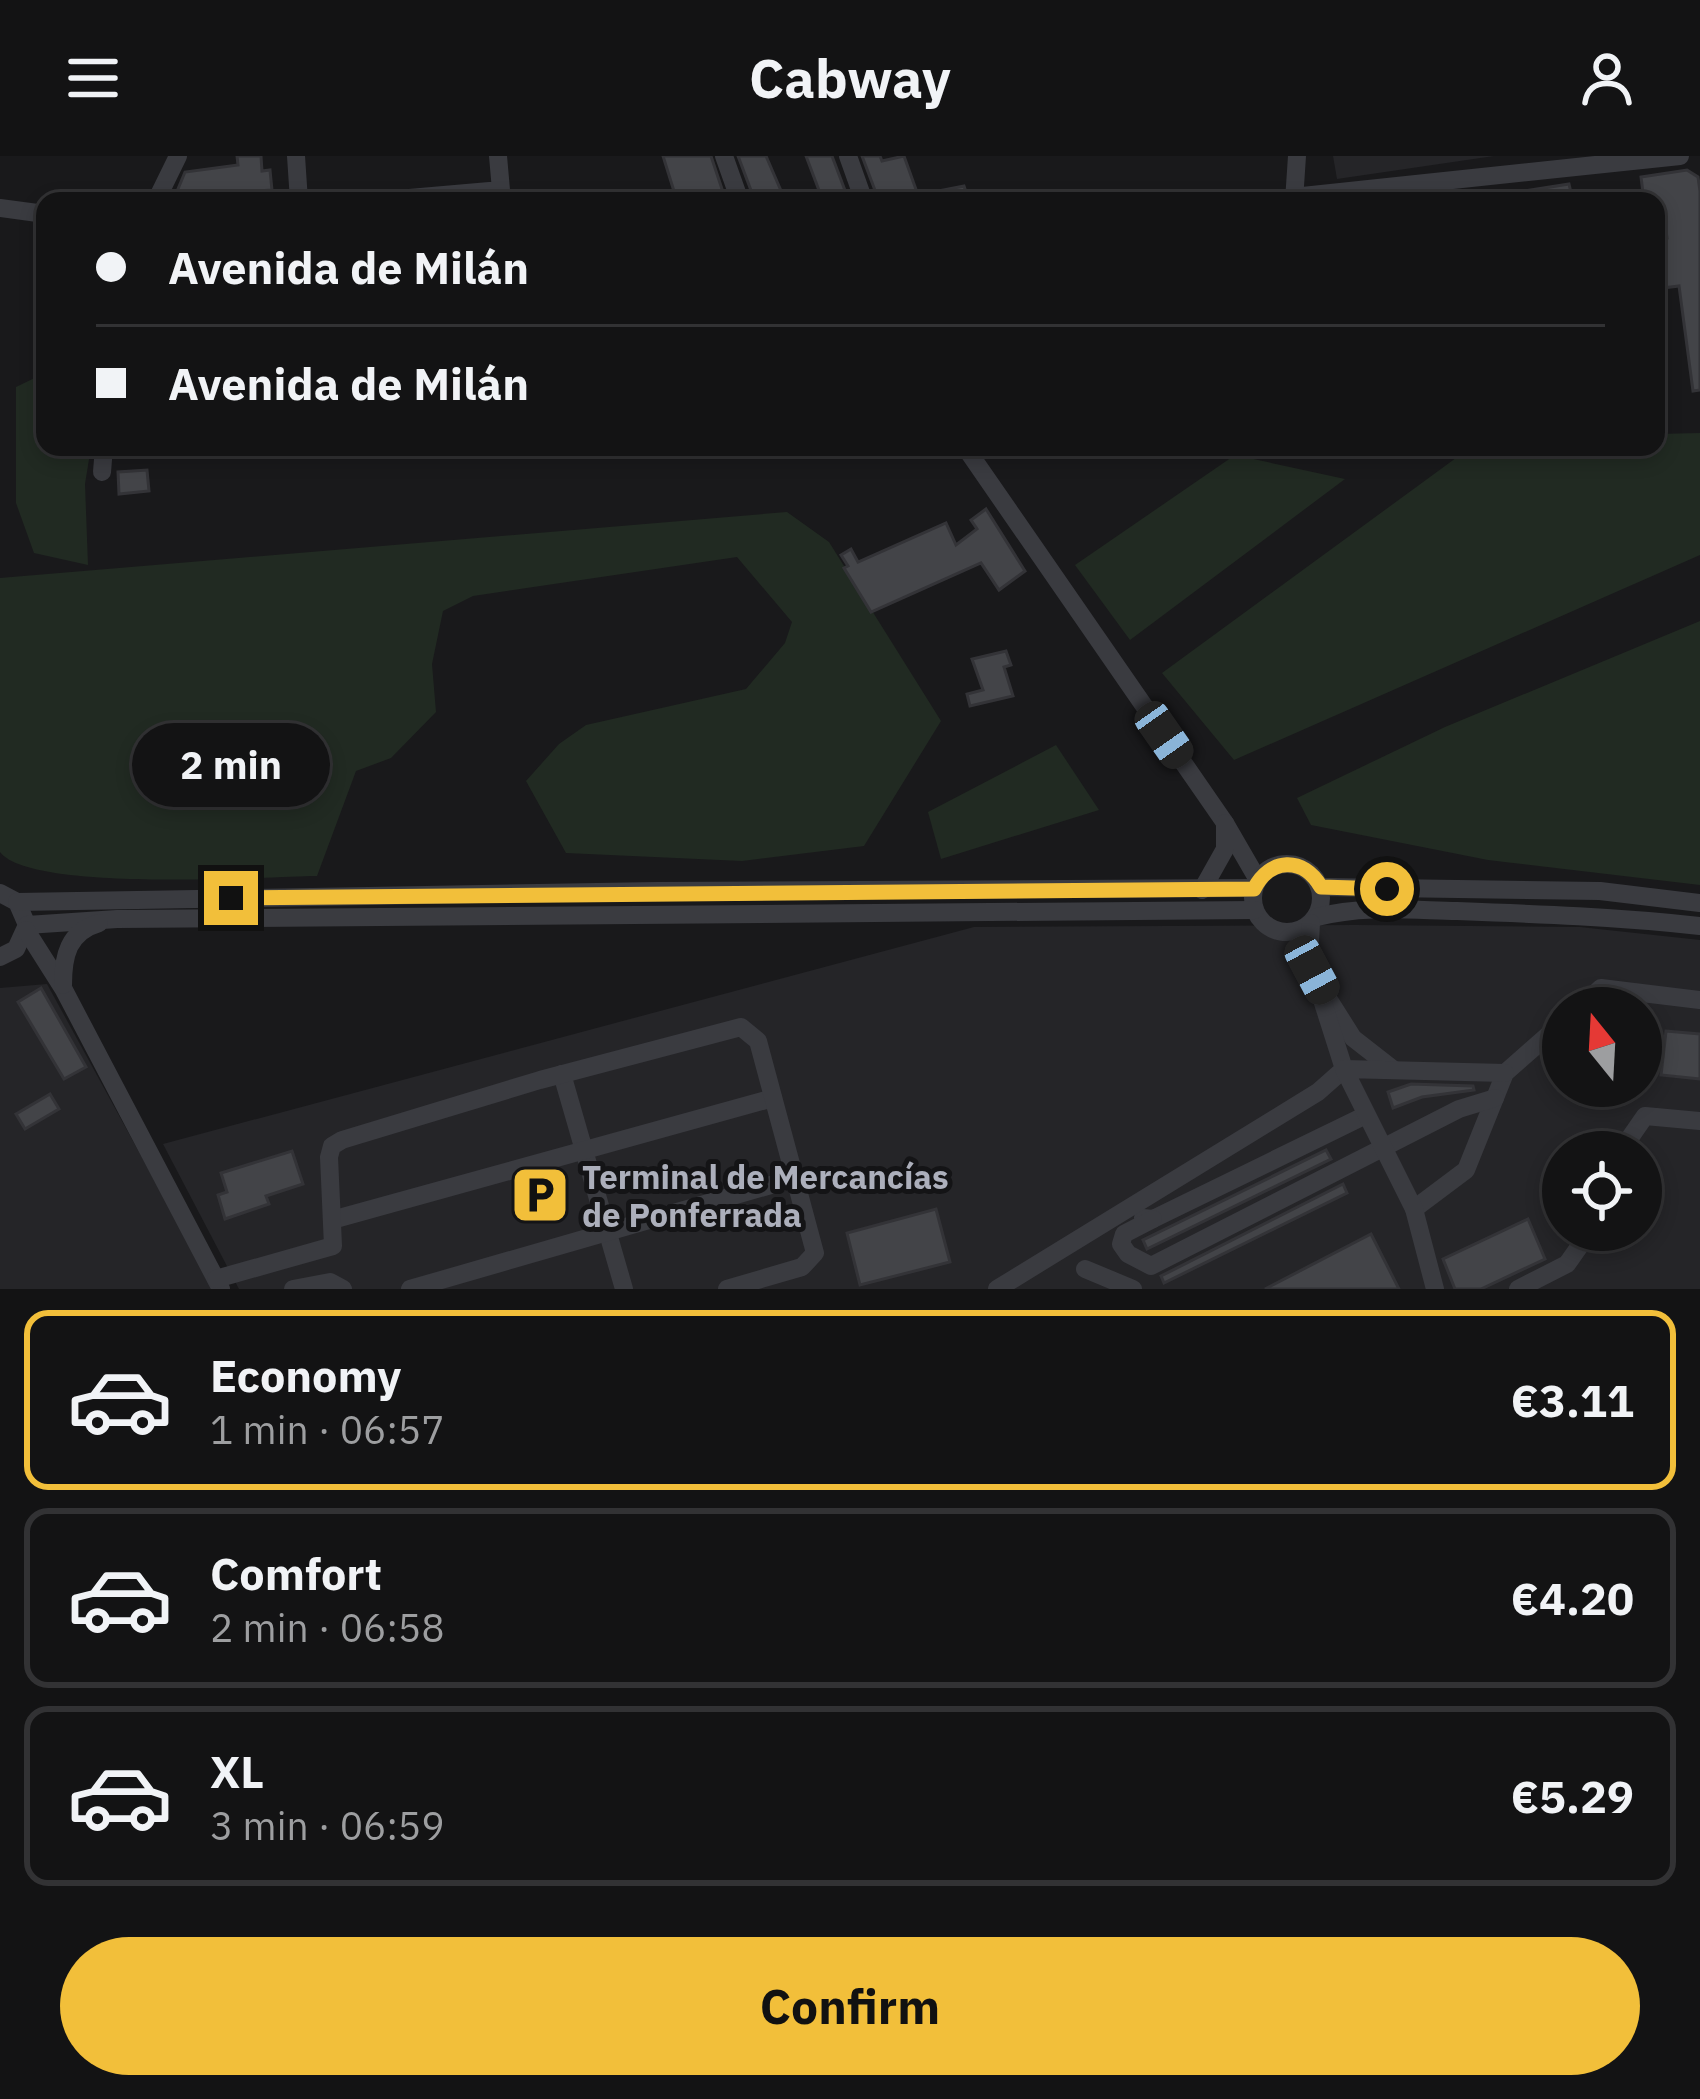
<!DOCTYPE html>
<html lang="en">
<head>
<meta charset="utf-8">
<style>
  body { margin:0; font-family:"IBM Plex Sans",sans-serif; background:#1c1c1d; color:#f1f3f6; height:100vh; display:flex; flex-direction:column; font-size:45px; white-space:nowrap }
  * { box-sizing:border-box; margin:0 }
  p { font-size:39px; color:#9d9ea0 }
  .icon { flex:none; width:66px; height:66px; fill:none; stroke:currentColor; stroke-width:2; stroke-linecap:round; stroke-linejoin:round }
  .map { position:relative; height:1133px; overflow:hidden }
  .side { display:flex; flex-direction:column; background:#131314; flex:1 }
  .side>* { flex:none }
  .guide { position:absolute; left:36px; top:36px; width:1629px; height:264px; border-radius:24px; box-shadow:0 6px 18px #0003,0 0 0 3px #323234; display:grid; align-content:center; height:264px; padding:0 60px; background:#131314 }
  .needle { width:78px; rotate:342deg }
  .controls { position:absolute; left:1542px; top:831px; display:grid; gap:24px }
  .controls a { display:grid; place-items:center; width:120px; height:120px; border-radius:50%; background:#131314; box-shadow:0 6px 18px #0003,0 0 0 3px #323234; font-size:60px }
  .end { position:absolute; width:54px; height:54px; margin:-27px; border:15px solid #f2bf3a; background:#111; box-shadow:0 0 0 6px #111 }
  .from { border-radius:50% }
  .bubble { position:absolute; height:84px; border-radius:42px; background:#131314; box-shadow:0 6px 18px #0003,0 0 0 3px #323234; font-size:39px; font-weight:700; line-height:84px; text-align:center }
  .car { position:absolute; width:36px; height:72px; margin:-36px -18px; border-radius:15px; box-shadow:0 0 9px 3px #0007; background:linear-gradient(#222 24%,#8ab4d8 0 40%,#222 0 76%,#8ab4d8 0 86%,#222 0) }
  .guide b { display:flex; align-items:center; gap:42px; height:114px; font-size:45px }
  .guide b+b { border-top:3px solid #323234 }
  .guide i { width:30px; height:30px; background:#f1f3f6 }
  ul { padding:21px 0 0; list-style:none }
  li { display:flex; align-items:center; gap:36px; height:180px; margin:0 24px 18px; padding:0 36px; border:6px solid #323234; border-radius:24px }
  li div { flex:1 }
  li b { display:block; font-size:45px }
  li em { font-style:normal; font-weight:700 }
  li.on { border-color:#f2bf3a }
  li>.icon { width:108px; height:108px; stroke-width:1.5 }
  .button { display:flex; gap:24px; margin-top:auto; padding:24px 60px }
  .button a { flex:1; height:138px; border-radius:72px; background:#f2bf3a; color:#111; font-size:48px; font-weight:700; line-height:138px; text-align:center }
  header { display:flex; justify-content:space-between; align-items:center; height:156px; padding:0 60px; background:#131314; font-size:54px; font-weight:700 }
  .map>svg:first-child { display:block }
  .built { fill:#252528; fill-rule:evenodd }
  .green { fill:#212a22 }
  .building { fill:#434448; stroke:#333337; stroke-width:3 }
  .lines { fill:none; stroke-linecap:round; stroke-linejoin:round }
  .minor { stroke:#3a3b40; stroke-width:18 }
  .route { stroke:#f2bf3a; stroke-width:15 }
  .labels { text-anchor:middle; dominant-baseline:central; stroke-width:10; stroke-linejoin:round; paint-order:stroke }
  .poi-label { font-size:33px; font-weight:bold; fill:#acafbb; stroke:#141416; text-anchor:start }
</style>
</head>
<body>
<header><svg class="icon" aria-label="menu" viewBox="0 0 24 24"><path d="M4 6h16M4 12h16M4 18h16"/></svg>Cabway<svg class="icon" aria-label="person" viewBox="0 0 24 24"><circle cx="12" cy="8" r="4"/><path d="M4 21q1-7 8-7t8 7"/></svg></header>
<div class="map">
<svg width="1700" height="1133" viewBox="0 0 1700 1133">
  <rect width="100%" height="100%" fill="#19191b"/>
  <g class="built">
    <path d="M1333 0H1494L1337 23Z"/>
    <path d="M1355 769 1580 771 1700 784V1133H239L163 988 974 771ZM1563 852H1641V930H1563ZM1563 996H1641V1074H1563Z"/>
    <path d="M47 828 214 1133H0V832Z"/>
  </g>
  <g class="green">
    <path d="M45 217V291H91L85 328 88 409 34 397 16 347V231Z"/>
    <path d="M1700 277V399L1234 604 1162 517 1471 291H1656V278Z"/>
    <path d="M1235 299 1345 323 1130 484 1075 409Z"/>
    <path d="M787 356 829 386 941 565 864 690 742 705 566 697 526 625 559 588 586 569 746 533 785 487 792 466 737 401 473 440 443 455 432 508 436 556 391 602 356 615 317 720C260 721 30 736 0 696V422Z"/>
    <path d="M1700 465V729L1488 704 1311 669 1297 642 1445 571Z"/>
    <path d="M1056 589 1099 654 941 703 928 656Z"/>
  </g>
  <g class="building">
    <path d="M237 0H261L262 15 270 14 272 34 231 37V45H173L185 16 238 9Z"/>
    <path d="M663 0H711L726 45H677Z"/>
    <path d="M738 0H766L782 37 755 45Z"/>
    <path d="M806 0H832L849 45H823Z"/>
    <path d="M862 0H880L882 5 904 0 918 39 964 30 968 42 879 45Z"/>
    <path d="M1687 14 1698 21 1700 35V234L1693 235 1679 130 1663 132 1661 116 1656 117V84L1667 82 1664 61 1656 62V45H1644L1641 21Z"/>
    <path d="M1569 28 1573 45H1507L1506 38Z"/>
    <path d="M147 314 149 335 119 338 118 316Z"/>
    <path d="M986 353 1025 415 999 434 981 407 871 456 844 412 848 410 841 399 851 393 858 406 946 367 956 389 977 373 971 364Z"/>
    <path d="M1006 495 1011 509 1004 511 1013 540 970 550 967 538 983 534 972 503Z"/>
    <path d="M41 832 86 911 64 923 18 846Z"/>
    <path d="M1666 875 1700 878V923L1661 919Z"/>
    <path d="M1411 928 1473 930 1474 934 1422 941 1393 952 1388 936Z"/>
    <path d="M50 938 59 953 25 973 16 958Z"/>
    <path d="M1326 994 1331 1003 1147 1093 1143 1084Z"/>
    <path d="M292 995 303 1028 266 1040 269 1048 225 1063 218 1039 227 1036 221 1017Z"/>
    <path d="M1343 1028 1347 1037 1164 1127 1161 1120Z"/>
    <path d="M936 1053 950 1106 860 1129 847 1077Z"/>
    <path d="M1528 1063 1545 1103 1481 1133H1455L1443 1103Z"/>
    <path d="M1371 1078 1399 1133H1265Z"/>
  </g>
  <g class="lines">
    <g class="minor">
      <path d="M296 0 299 45"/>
      <path d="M724 0 740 45"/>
      <path d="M848 0 864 45"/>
      <path d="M1293 41 1680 0"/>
      <path d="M156 45 178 0"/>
      <path d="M375 45 501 34 498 0"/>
      <path d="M1294 45 1297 0"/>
      <path d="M0 52 45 58"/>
      <path d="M965 291 1225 667 1258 724"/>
      <path d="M102 316 104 291"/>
      <circle cx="1287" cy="742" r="34"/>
      <path d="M1321 731 1600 735 1700 747"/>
      <path d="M1202 734 1225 693V667"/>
      <path d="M0 737 17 746 27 769 16 793 0 801"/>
      <path d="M17 746 657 735 1254 732"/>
      <path d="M1317 761C1363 749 1410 754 1457 755 1538 758 1619 761 1700 770"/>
      <path d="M27 769 117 763 1255 754"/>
      <path d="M26 774 64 834 221 1133"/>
      <path d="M63 829C63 800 68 776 99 767"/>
      <path d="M1329 844 1353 882 1394 914"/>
      <path d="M1579 852 1601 832 1700 844"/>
      <path d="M562 918 624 1133"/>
      <path d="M1620 996 1645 960 1700 965"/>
      <path d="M1414 1053 1466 1014 1505 917 1563 866"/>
      <path d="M1143 1062 1153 1063 1366 959"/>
      <path d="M1153 1063 1124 1078 1121 1088 1128 1098 1151 1110 1459 953 1495 942"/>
      <path d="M332 1064 773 942"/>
      <path d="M1085 1113 1133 1133"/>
      <path d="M216 1123 333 1090 329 1001 332 990 342 984 540 924 741 871 758 885 815 1097 802 1111 727 1133"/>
      <path d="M293 1133 330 1126 343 1133"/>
      <path d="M410 1133 795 1022"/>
      <path d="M997 1133 1318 936 1344 913 1309 803 1311 767"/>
      <path d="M1435 1133 1414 1053 1344 913 1505 917"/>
      <path d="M1518 1133 1567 1108 1591 1074"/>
    </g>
  </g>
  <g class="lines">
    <path class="route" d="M231 742 1254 733C1270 702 1303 700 1321 731L1387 733"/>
  </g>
  <defs>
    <g id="parking-square" transform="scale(3)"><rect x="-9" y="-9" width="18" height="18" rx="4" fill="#f2bf3a" stroke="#141416"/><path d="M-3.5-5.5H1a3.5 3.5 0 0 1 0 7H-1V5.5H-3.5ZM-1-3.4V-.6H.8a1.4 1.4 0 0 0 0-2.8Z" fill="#111"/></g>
  </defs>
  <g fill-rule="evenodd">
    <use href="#parking-square" x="540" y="1039"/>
  </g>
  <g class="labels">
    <g class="poi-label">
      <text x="582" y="1020">Terminal de Mercancías<tspan x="582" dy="38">de Ponferrada</tspan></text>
    </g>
  </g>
</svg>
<div class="controls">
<a><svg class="needle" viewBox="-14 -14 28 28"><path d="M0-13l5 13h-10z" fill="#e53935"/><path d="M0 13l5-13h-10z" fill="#9d9ea0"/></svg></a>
<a><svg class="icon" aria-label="locate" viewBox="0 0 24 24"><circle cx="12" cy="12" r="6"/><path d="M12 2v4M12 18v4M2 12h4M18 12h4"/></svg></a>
</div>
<i class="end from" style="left:1387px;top:733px"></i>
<i class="end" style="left:231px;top:742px"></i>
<div class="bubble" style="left:132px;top:567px;width:198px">2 min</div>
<i class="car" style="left:1164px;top:579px;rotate:145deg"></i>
<i class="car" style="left:1312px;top:814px;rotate:152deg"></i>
<div class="guide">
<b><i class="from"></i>Avenida de Milán</b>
<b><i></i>Avenida de Milán</b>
</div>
</div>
<section class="side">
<ul>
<li class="on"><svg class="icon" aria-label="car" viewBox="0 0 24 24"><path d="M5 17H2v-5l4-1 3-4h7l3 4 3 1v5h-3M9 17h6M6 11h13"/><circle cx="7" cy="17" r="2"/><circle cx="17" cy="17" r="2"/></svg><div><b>Economy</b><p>1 min · 06:57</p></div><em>€3.11</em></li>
<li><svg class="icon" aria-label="car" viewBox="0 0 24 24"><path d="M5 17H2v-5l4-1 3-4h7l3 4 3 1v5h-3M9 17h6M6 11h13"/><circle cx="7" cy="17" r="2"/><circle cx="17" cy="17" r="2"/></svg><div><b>Comfort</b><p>2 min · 06:58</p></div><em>€4.20</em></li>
<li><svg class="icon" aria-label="car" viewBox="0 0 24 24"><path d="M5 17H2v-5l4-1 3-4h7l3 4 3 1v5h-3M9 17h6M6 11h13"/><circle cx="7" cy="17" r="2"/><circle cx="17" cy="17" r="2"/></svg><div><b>XL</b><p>3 min · 06:59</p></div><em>€5.29</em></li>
</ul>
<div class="button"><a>Confirm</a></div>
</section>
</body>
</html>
